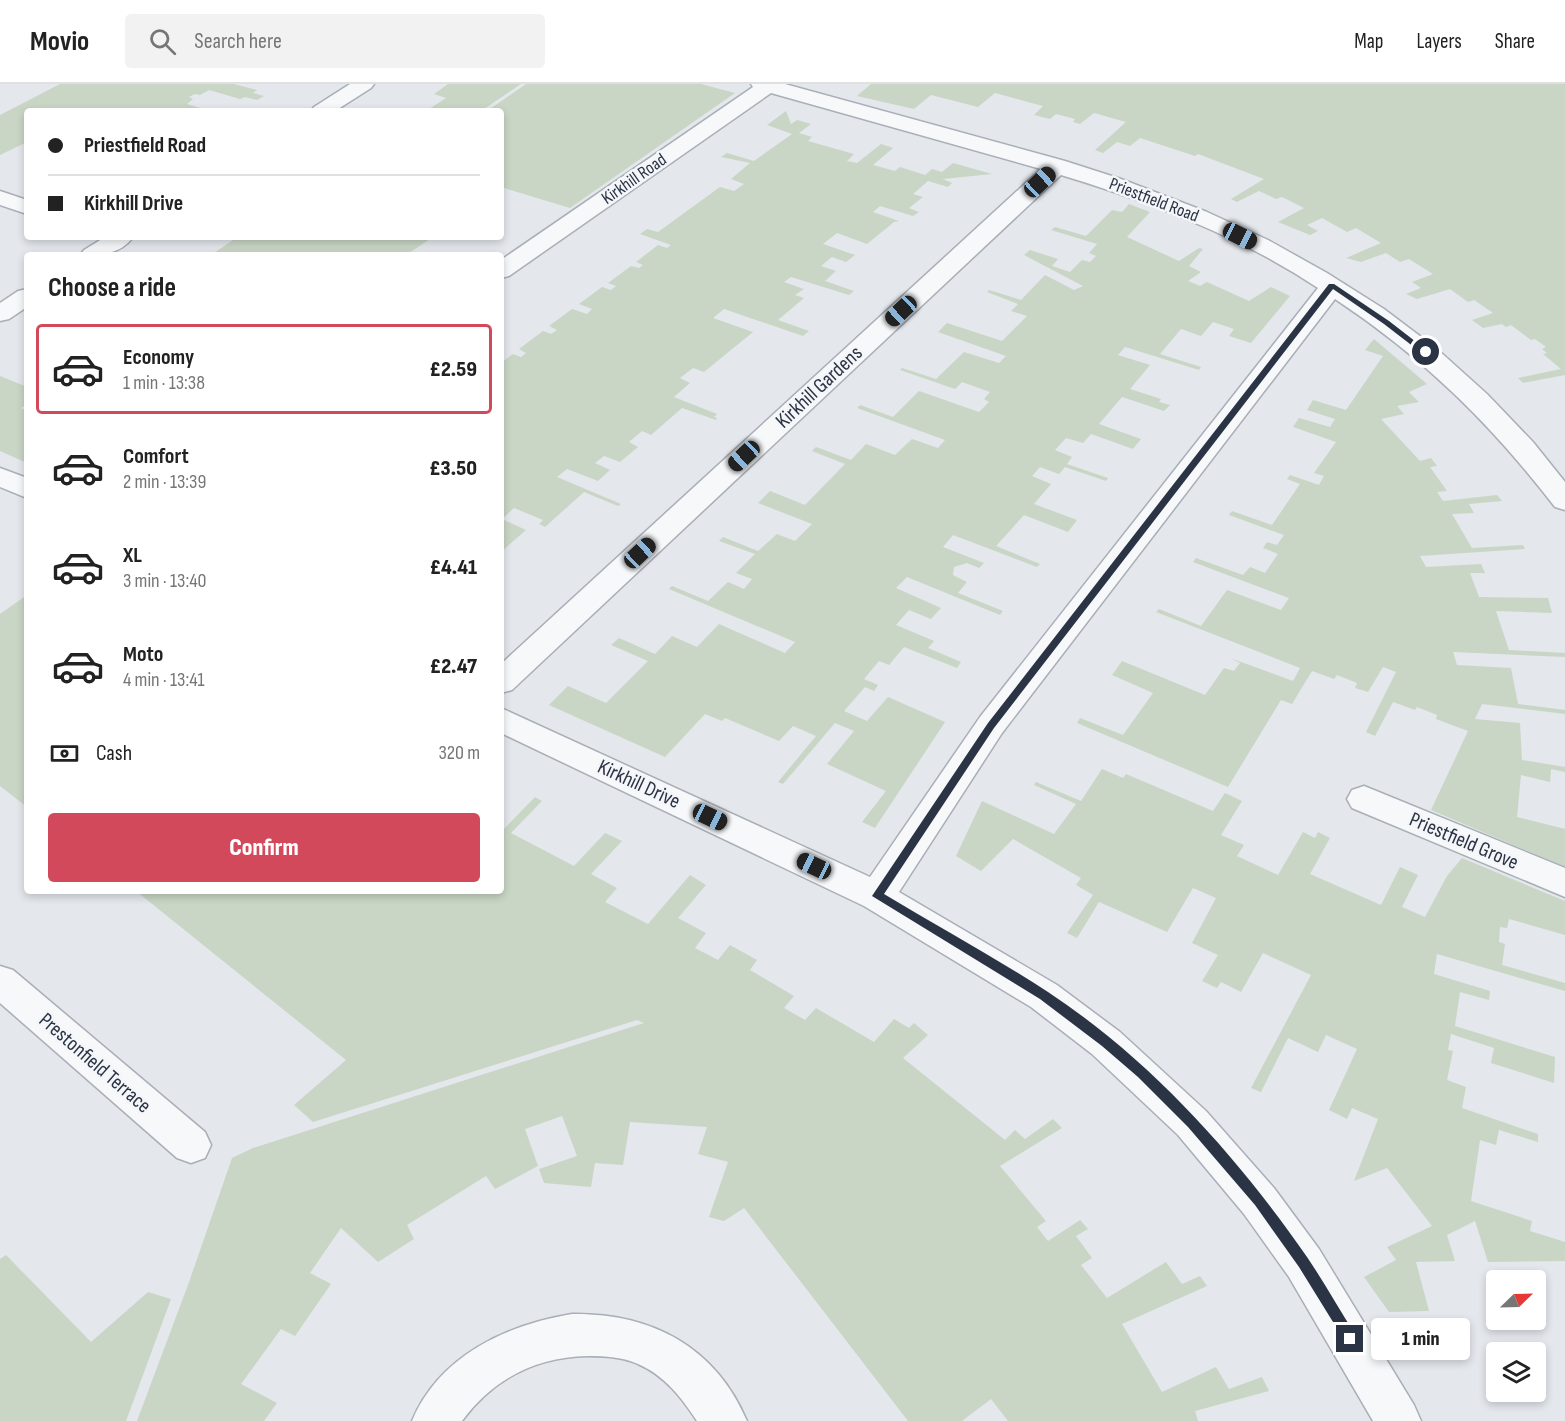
<!DOCTYPE html>
<html lang="en">
<head>
<meta charset="utf-8">
<style>
  body { margin:0; font-family:"Sofia Sans Condensed",sans-serif; background:#f2f2f2; color:#222; height:100vh; display:flex; flex-direction:column; font-size:22px; white-space:nowrap }
  * { box-sizing:border-box; margin:0 }
  p { font-size:20px; color:#767676 }
  .icon { flex:none; width:33px; height:33px; fill:none; stroke:currentColor; stroke-width:2; stroke-linecap:round; stroke-linejoin:round }
  .map { position:relative; flex:1; overflow:hidden }
  .details { position:absolute; left:24px; top:168px; width:480px; height:642px; display:flex; flex-direction:column; background:#fff; border-radius:6px; box-shadow:0 3px 9px #0003 }
  .details>* { flex:none }
  .hud { position:absolute; left:24px; top:24px; width:480px; height:132px; border-radius:6px; box-shadow:0 3px 9px #0003; display:grid; align-content:center; height:132px; padding:0 24px; background:#fff }
  .needle { width:39px; rotate:67deg }
  .buttons { position:absolute; left:1486px; top:1186px; display:grid; gap:12px }
  .buttons a { display:grid; place-items:center; width:60px; height:60px; border-radius:6px; background:#fff; box-shadow:0 3px 9px #0003; font-size:30px }
  .end { position:absolute; width:27px; height:27px; margin:-14px; border:8px solid #2b3445; background:#fff; box-shadow:0 0 0 3px #fff }
  .from { border-radius:50% }
  .bubble { position:absolute; height:42px; border-radius:6px; background:#fff; box-shadow:0 3px 9px #0003; font-size:20px; font-weight:800; line-height:42px; text-align:center }
  .car { position:absolute; width:18px; height:36px; margin:-18px -9px; border-radius:8px; box-shadow:0 0 4px 2px #0007; background:linear-gradient(#222 24%,#8ab4d8 0 40%,#222 0 76%,#8ab4d8 0 86%,#222 0) }
  .hud b { display:flex; align-items:center; gap:21px; height:57px; font-size:22px }
  .hud b+b { border-top:2px solid #e0e0e0 }
  .hud i { width:15px; height:15px; background:#222 }
  ul { padding:0; list-style:none }
  li { display:flex; align-items:center; gap:18px; height:90px; margin:0 12px 9px; padding:0 12px; border:3px solid transparent; border-radius:6px }
  li div { flex:1 }
  li b { display:block; font-size:22px }
  li em { font-style:normal; font-weight:800 }
  li.current { border-color:#d1495b }
  li>.icon { width:54px; height:54px; stroke-width:1.5 }
  h2 { padding:0 24px; font-size:27px; line-height:72px }
  .pay { display:flex; align-items:center; gap:15px; height:66px; padding:0 24px; font-size:22px }
  .pay p { margin-inline-start:auto }
  .cta { display:flex; gap:12px; margin-top:auto; padding:12px 24px }
  .cta a { flex:1; height:69px; border-radius:6px; background:#d1495b; color:#fff; font-size:24px; font-weight:800; line-height:69px; text-align:center }
  header { display:flex; align-items:center; gap:36px; box-sizing:border-box; height:84px; padding:0 30px; background:#fff; border-bottom:2px solid #e0e0e0 }
  header strong { font-size:28px }
  nav { display:flex; gap:33px; margin-inline-start:auto; font-size:21px }
  .search { width:420px; height:54px; background:#f2f2f2; display:flex; align-items:center; gap:15px; box-sizing:border-box; padding:0 21px; border-radius:6px; color:#767676; font-size:22px }
  .map>svg:first-child { display:block }
  .green { fill:#c9d6c5 }
  .lines { fill:none; stroke-linecap:round; stroke-linejoin:round }
  .street-casing { stroke:#a9aeb7; stroke-width:3 }
  .street { fill:#f7f8fa; fill-rule:evenodd }
  .route { fill:#2b3445 }
  .labels { text-anchor:middle; dominant-baseline:central; stroke-width:5; stroke-linejoin:round; paint-order:stroke }
  .far-street-label { font-size:18px; fill:#2b3445; stroke:#f4f6f9 }
  .street-label { font-size:21px; fill:#2b3445; stroke:#f4f6f9 }
</style>
</head>
<body>
<header>
<strong>Movio</strong>
<div class="search"><svg class="icon" aria-label="search" viewBox="0 0 24 24"><circle cx="10" cy="10" r="6"/><path d="M15 15l6 6"/></svg>Search here</div>
<nav><a>Map</a><a>Layers</a><a>Share</a></nav>
</header>
<div class="map">
<svg width="1565" height="1337" viewBox="0 0 1565 1337">
  <rect width="100%" height="100%" fill="#e4e7ec"/>
  <g class="green">
    <path d="M60 0H234L257 6 253 9 264 12 257 16 245 13 240 15 209 6 200 11 195 10 189 13 193 15 187 20 200 24 194 27H27V58L0 71V31Z"/>
    <path d="M448 0H521L481 27H426L446 14 434 10Z"/>
    <path d="M526 0H701L735 9 570 124 501 103V27H487Z"/>
    <path d="M871 0H1565V291L1523 299 1518 294 1561 285 1543 270 1547 269 1542 265 1546 263 1535 255 1531 256 1511 241 1506 243 1502 240 1483 244 1472 236 1493 229 1474 216 1468 218 1450 205 1417 215 1406 210 1421 204 1412 198 1433 190 1409 175 1400 178 1386 169 1361 178 1346 174 1381 159 1356 144 1347 148 1322 134 1307 141 1318 147 1310 151 1278 138 1304 124 1282 113 1276 115 1259 107 1237 118 1231 115 1264 95 1198 70 1195 72 1140 54 1130 62 1117 58 1103 69 1095 66 1126 38 1094 29 1080 40 1073 38 1075 35 1056 30 1050 35 1034 31 1043 22 995 9 978 23 931 11 914 25 857 12Z"/>
    <path d="M786 27 791 40 797 36 811 40 799 49 812 53 808 57 854 70 847 77 857 79 881 60 893 64 873 81 895 87 900 83 925 91 932 85 942 88 953 79 992 90 943 95 952 99 948 103 928 97 913 110 923 113 909 124 919 128 913 132 880 122 873 128 899 137 894 138 867 160 837 149 823 160 855 171 846 178 832 173 821 182 836 187 825 197 854 207 849 211 791 193 784 198 804 205 795 211 804 214 778 236 809 247 803 252 724 225 713 234 753 248 704 288 693 284 680 294 690 299 674 313 717 330 714 333 717 334 716 336 682 324 651 351 642 347 629 358 638 363 620 378 604 372 595 379 610 386 598 397 567 385 557 393 621 420 618 422 584 408 545 443 539 440 543 436 514 424 502 435 526 446 501 468V279L513 270 521 273 526 269 519 265 543 247 551 250 557 246 549 242 572 225 587 230 592 225 579 220 602 203 611 206 616 202 608 199 631 182 639 184 643 181 636 178 658 161 667 164 671 161 640 150 647 145 658 148 720 103 734 107 744 100 731 95 750 79 721 73 727 69 754 77 792 50 767 41Z"/>
    <path d="M1129 120 1150 128 1127 153 1179 177 1199 164 1203 165 1189 182 1201 188 1188 197 1200 202 1207 198 1249 217 1271 203 1290 212 1251 259 1229 252 1234 245 1213 238 1201 252 1181 245 1160 270 1201 283 1199 286 1125 263 1118 271 1150 281 1130 305 1161 315 1159 318 1170 321 1164 327 1122 313 1099 340 1141 355 1133 365 1091 350 1083 359 1066 354 1055 366 1072 373 1067 380 1108 394 1106 397 1065 383 1059 390 1040 383 1032 392 1051 400 1034 420 1077 436 1068 448 1024 431 996 462 1040 480 1037 483 953 451 943 463 984 479 979 484 967 479 954 483 953 491 967 498 958 509 1003 527 1000 531 907 493 896 504 941 524 931 535 909 526 896 541 934 557 928 564 961 578 957 584 904 563 889 581 879 577 864 595 878 601 874 607 865 603 844 627 867 637 888 613 945 638 875 744 862 738 886 707 827 680 854 647 835 639 783 700 778 698 816 652 793 642 779 657 725 634 722 637 705 630 665 673 549 621 568 602 606 619 648 577 611 561 619 554 655 570 672 552 697 563 719 540 785 569 795 558 669 505 672 502 708 517 728 498 744 505 752 495 736 489 755 470 719 457 723 453 758 467 777 450 795 457 812 440 758 419 770 407 805 421 845 380 812 367 816 363 851 376 866 360 895 371 912 355 938 364 945 356 857 324 860 321 893 333 919 307 979 328 989 318 984 315 990 308 962 298 955 305 900 286 902 284 936 295 964 268 999 279 1006 272 938 248 947 239 1002 257 1027 232 1011 227 1018 220 987 208 989 206 1021 216 1045 191 1074 206 1083 202 1024 171 1030 166 1058 175 1052 182 1070 188 1082 176 1090 178 1096 172 1089 169 1097 160 1051 146 1055 143 1086 152 1112 126 1122 128Z"/>
    <path d="M227 153H433L406 171H211L233 156Z"/>
    <path d="M1374 255 1427 300 1409 308 1419 318 1397 322 1404 330 1381 335 1420 377 1431 374 1437 382 1430 383 1447 407 1437 408 1443 417 1497 411 1502 417 1469 420 1474 429 1452 430 1472 464 1523 461 1525 465 1420 472 1426 483 1481 480 1485 489H1470L1479 513 1548 514 1552 529 1496 527 1509 566 1565 569V573L1453 568 1457 581 1511 584 1518 620 1565 626V630L1482 620 1475 635 1520 639 1522 676 1565 683V688L1551 685 1550 698 1521 691 1517 733 1565 745V783L1431 726 1468 647 1436 635 1437 631 1417 623 1415 626 1393 618 1375 652 1366 648 1396 588 1383 583 1368 608 1355 604 1357 599 1337 591 1334 595 1312 587 1292 620 1281 616 1228 703 1077 639 1080 634 1123 651 1153 609 1112 591 1122 577 1205 611 1224 584 1234 587 1240 579 1230 574 1293 597 1300 584 1156 528 1159 525 1201 542 1227 506 1281 526 1289 514 1193 478 1196 474 1243 491 1250 483 1265 489 1278 470 1263 464 1267 458 1277 461 1284 451 1229 431 1232 427 1272 441 1300 400 1287 395 1290 391 1319 401 1324 392 1314 389 1336 358 1293 343 1299 334 1330 343 1335 335 1307 326 1313 316 1346 326 1383 272 1365 266Z"/>
    <path d="M0 292 27 303V320L21 324 27 327V379L0 367Z"/>
    <path d="M27 511V723L0 702V530Z"/>
    <path d="M1102 685 1123 694 1126 690 1213 727 1225 709 1242 717 1221 751 1244 761 1237 772 1278 791 1303 748 1315 754 1318 748 1330 754 1310 790 1381 821 1400 783 1418 791 1402 823 1425 833 1447 792 1462 774 1565 817V851L1509 835 1507 844 1500 843 1499 858 1505 860 1502 881 1565 899V907L1437 870 1434 890 1490 907 1489 916 1460 908 1455 942 1555 973 1554 999 1491 979 1494 964 1451 950 1448 966 1453 967 1447 996 1466 1003 1462 1024 1538 1050V1058L1499 1046 1496 1061 1480 1056 1471 1117 1532 1137 1530 1147 1565 1158V1177L1488 1178 1475 1137 1447 1151 1455 1177 1416 1178 1429 1227 1389 1228 1364 1193 1396 1176 1387 1163 1432 1142 1387 1084 1354 1097 1378 1035 1352 1024 1347 1035 1329 1026 1357 965 1326 951 1318 968 1288 954 1261 1008 1251 1004 1311 891 1263 869 1241 908 1221 898 1217 904 1202 897 1218 871 1192 859 1216 814 1193 804 1167 848 1099 818 1077 854 1067 849 1093 811 1076 801 1081 794 1013 755 981 787 956 772 982 717 1054 750 1076 720 1034 701 1036 698 1081 717Z"/>
    <path d="M535 713 542 717 511 749 574 782 605 749 622 757 591 790 617 804 605 818 648 840 690 791 706 801 678 834 706 849 695 864 718 876 730 861 757 876 750 886 794 912 784 924 805 936 816 924 874 958 894 935 909 944 914 939 928 951 903 974 1005 1056 1015 1046 1025 1055 1053 1035 1062 1044 1000 1082 1046 1137 1037 1143 1048 1157 1080 1136 1088 1145 1076 1152 1092 1174 1081 1181 1107 1214 1166 1178 1182 1200 1200 1192 1207 1202 1122 1240 1162 1308 1216 1283 1229 1305 1262 1293 1269 1307 1195 1327 1198 1337H1008L991 1315 962 1337H908L744 1124 724 1137 709 1133 728 1078 698 1070 707 1043 630 1038 623 1081 595 1079 591 1103 544 1099 539 1085 577 1072 562 1032 525 1045 538 1082 495 1105 486 1092 407 1141 414 1155 378 1178 341 1144 310 1189 331 1200 295 1252 281 1245 241 1300 277 1319 264 1337H137L188 1201 232 1074 253 1064 644 939 637 936 313 1038 294 1021 346 976 136 807H501V748Z"/>
    <path d="M6 1171 91 1258 148 1208 171 1215 126 1337H0V1175Z"/>
  </g>
  <g class="lines">
    <g class="street-casing">
      <g id="street">
        <path d="M350 0H374L371 4 335 27H311L314 23Z"/>
        <path d="M751 0H785L1065 77 1121 95 1207 128 1268 156 1327 189 1384 225 1437 265 1487 310 1533 358 1565 398V426L1555 423C1490 339 1424 274 1335 215L1002 649 899 808 1057 901 1120 948 1206 1027 1274 1104 1319 1165 1414 1321 1421 1337H1373L1289 1193 1244 1130 1178 1051 1092 970 1031 923 864 822 501 649V624L870 793 980 633 1318 204C1240 152 1150 118 1061 91L512 606 501 609V580L1041 85 771 9 509 192 501 194V176L753 3Z"/>
        <path d="M0 107 27 116V130L0 121Z"/>
        <path d="M105 153H133C120 171 100 171 80 171L84 166Z"/>
        <path d="M27 205V223L9 235 0 237V219L18 207Z"/>
        <path d="M0 384 27 394V414L0 403Z"/>
        <path d="M1364 702 1565 784V813L1352 724 1347 715 1352 706Z"/>
        <path d="M0 882 13 886 205 1048 211 1061 205 1074 191 1079 177 1074 0 919Z"/>
        <path d="M572 1230C651 1229 715 1262 747 1337H697C682 1314 664 1291 638 1280 623 1273 605 1272 588 1272 536 1273 493 1295 462 1337H412C439 1272 506 1241 572 1230Z"/>
      </g>
    </g>
    <use href="#street" class="street"/>
  </g>
  <path class="route" d="M1329 200H1334L1389 237 1429 268 1423 270 1384 240 1333 205 994 644 884 810C938 843 995 873 1048 908 1151 976 1237 1072 1307 1173 1324 1198 1339 1225 1355 1250L1357 1255 1355 1259 1350 1261 1346 1259 1299 1183 1255 1121 1188 1043 1138 993 1102 962 1040 915 872 812 988 639Z"/>
  <g class="labels">
    <g class="far-street-label">
      <text transform="translate(634 95) rotate(-35)">Kirkhill Road</text>
      <text transform="translate(1154 116) rotate(21)">Priestfield Road</text>
    </g>
    <g class="street-label">
      <text transform="translate(819 303) rotate(-43)">Kirkhill Gardens</text>
      <text transform="translate(639 700) rotate(25)">Kirkhill Drive</text>
      <text transform="translate(1464 757) rotate(23)">Priestfield Grove</text>
      <text transform="translate(95 979) rotate(41)">Prestonfield Terrace</text>
    </g>
  </g>
</svg>
<div class="buttons">
<a><svg class="needle" viewBox="-14 -14 28 28"><path d="M0-13l5 13h-10z" fill="#e53935"/><path d="M0 13l5-13h-10z" fill="#767676"/></svg></a>
<a><svg class="icon" aria-label="layers" viewBox="0 0 24 24"><path d="M12 4l9 5-9 5-9-5zM3 14l9 5 9-5"/></svg></a>
</div>
<i class="end from" style="left:1426px;top:268px"></i>
<i class="end" style="left:1350px;top:1255px"></i>
<div class="bubble" style="left:1371px;top:1234px;width:99px">1 min</div>
<i class="car" style="left:1040px;top:98px;rotate:47deg"></i>
<i class="car" style="left:1240px;top:152px;rotate:117deg"></i>
<i class="car" style="left:901px;top:227px;rotate:227deg"></i>
<i class="car" style="left:744px;top:372px;rotate:227deg"></i>
<i class="car" style="left:640px;top:469px;rotate:47deg"></i>
<i class="car" style="left:710px;top:733px;rotate:115deg"></i>
<i class="car" style="left:814px;top:782px;rotate:295deg"></i>
<div class="hud">
<b><i class="from"></i>Priestfield Road</b>
<b><i></i>Kirkhill Drive</b>
</div>
<section class="details">
<h2>Choose a ride</h2>
<ul>
<li class="current"><svg class="icon" aria-label="car" viewBox="0 0 24 24"><path d="M5 17H2v-5l4-1 3-4h7l3 4 3 1v5h-3M9 17h6M6 11h13"/><circle cx="7" cy="17" r="2"/><circle cx="17" cy="17" r="2"/></svg><div><b>Economy</b><p>1 min · 13:38</p></div><em>£2.59</em></li>
<li><svg class="icon" aria-label="car" viewBox="0 0 24 24"><path d="M5 17H2v-5l4-1 3-4h7l3 4 3 1v5h-3M9 17h6M6 11h13"/><circle cx="7" cy="17" r="2"/><circle cx="17" cy="17" r="2"/></svg><div><b>Comfort</b><p>2 min · 13:39</p></div><em>£3.50</em></li>
<li><svg class="icon" aria-label="car" viewBox="0 0 24 24"><path d="M5 17H2v-5l4-1 3-4h7l3 4 3 1v5h-3M9 17h6M6 11h13"/><circle cx="7" cy="17" r="2"/><circle cx="17" cy="17" r="2"/></svg><div><b>XL</b><p>3 min · 13:40</p></div><em>£4.41</em></li>
<li><svg class="icon" aria-label="car" viewBox="0 0 24 24"><path d="M5 17H2v-5l4-1 3-4h7l3 4 3 1v5h-3M9 17h6M6 11h13"/><circle cx="7" cy="17" r="2"/><circle cx="17" cy="17" r="2"/></svg><div><b>Moto</b><p>4 min · 13:41</p></div><em>£2.47</em></li>
</ul>
<div class="pay"><svg class="icon" aria-label="cash" viewBox="0 0 24 24"><path d="M3 7h18v10H3z"/><circle cx="12" cy="12" r="2"/></svg>Cash<p>320 m</p></div>
<div class="cta"><a>Confirm</a></div>
</section>
</div>
</body>
</html>
